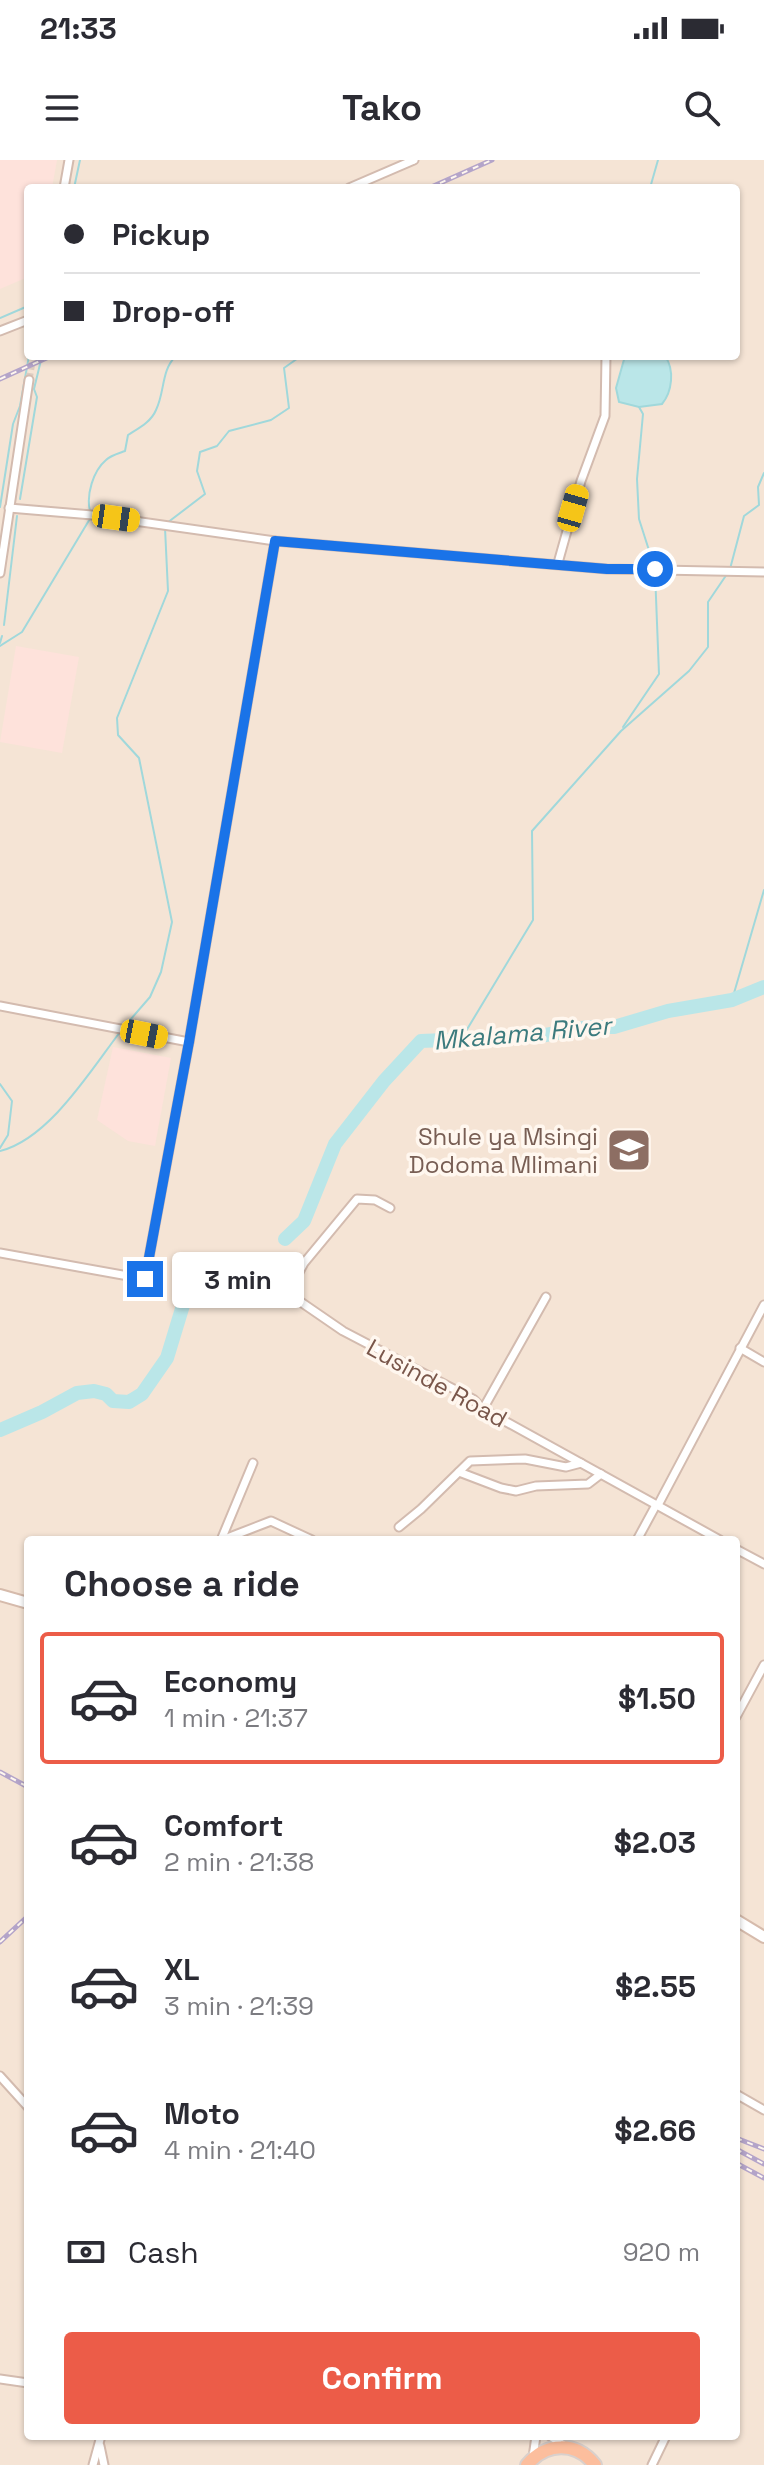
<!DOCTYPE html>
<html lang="en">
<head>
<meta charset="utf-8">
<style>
  body { margin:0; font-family:"Space Grotesk",sans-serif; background:#f7f7f7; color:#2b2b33; height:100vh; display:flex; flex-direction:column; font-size:30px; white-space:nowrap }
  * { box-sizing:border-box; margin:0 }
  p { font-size:26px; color:#7c7c81 }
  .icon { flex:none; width:44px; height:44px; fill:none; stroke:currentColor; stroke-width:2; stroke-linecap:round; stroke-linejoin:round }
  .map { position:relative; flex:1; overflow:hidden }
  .details { position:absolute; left:24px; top:1376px; width:716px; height:904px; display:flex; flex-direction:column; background:#fff; border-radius:8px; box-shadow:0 2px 6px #0004 }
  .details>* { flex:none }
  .top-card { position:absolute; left:24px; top:24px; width:716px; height:176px; border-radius:8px; box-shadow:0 2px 6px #0004; display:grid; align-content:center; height:176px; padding:0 40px; background:#fff }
  .end { position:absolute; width:36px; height:36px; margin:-18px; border:10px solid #1a73e8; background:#fff; box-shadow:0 0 0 4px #fff }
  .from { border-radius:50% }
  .bubble { position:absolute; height:56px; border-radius:8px; background:#fff; box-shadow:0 2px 6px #0004; font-size:26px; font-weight:700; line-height:56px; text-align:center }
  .car { position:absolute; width:24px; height:48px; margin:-24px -12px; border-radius:10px; box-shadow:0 0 6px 2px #0007; background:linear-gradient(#f5c518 24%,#345 0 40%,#f5c518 0 76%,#345 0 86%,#f5c518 0) }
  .top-card b { display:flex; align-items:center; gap:28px; height:76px; font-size:30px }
  .top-card b+b { border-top:2px solid #e1e1e2 }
  .top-card i { width:20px; height:20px; background:#2b2b33 }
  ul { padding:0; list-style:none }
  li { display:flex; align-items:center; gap:24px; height:132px; margin:0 16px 12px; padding:0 24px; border:4px solid transparent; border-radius:8px }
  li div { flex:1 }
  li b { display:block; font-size:30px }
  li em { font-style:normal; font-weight:700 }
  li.selected { border-color:#ec5c48 }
  li>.icon { width:72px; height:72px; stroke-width:1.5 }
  h2 { padding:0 40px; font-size:36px; line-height:96px }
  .pay { display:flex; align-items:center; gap:20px; height:88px; padding:0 40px; font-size:30px }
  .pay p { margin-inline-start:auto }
  .action { display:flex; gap:16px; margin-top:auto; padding:16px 40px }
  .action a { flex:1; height:92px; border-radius:8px; background:#ec5c48; color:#fff; font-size:32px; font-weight:700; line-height:92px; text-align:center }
  .status { display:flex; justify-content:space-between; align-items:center; height:56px; padding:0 40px; background:#fff; direction:ltr }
  .status svg { height:22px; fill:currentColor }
  header { display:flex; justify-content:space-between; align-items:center; height:104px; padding:0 40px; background:#fff; font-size:36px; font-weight:700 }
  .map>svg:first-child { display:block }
  .residential { fill:#f5e4d5; fill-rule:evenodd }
  .commercial { fill:#fee2db }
  .water { fill:#bae6e8; stroke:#a0d8db; stroke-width:2 }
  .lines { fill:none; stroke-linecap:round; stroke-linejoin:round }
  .stream { stroke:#a0d8db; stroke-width:2 }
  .river { stroke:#bae6e8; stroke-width:14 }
  .minor-tunnel { stroke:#dcccc0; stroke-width:7; stroke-dasharray:7 3.5; stroke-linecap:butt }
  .minor-casing { stroke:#d3bbaf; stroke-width:11 }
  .secondary-casing { stroke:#d6bbac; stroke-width:14 }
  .trunk-casing { stroke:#d9d0cc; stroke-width:16 }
  .minor { stroke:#fff; stroke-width:7 }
  .secondary { stroke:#fff; stroke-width:10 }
  .trunk { stroke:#fcbe9d; stroke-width:12 }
  .rail-casing { stroke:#b4a4c9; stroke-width:5 }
  .rail { stroke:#fff7ef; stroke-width:2; stroke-dasharray:6; stroke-linecap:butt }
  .route { stroke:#1a73e8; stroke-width:10 }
  .labels { text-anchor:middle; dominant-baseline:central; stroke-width:7; stroke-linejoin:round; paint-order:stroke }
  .education-label { font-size:24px; fill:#785e54; stroke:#fff7ef; text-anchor:end }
  .street-label { font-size:24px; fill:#79564a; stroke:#fff7ef }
  .water-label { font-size:26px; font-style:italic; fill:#3c7b7e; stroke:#fff7ef }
</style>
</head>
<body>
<div class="status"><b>21:33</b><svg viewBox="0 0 49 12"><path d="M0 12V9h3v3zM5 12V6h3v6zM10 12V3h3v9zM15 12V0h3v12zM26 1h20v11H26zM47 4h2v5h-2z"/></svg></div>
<header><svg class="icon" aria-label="menu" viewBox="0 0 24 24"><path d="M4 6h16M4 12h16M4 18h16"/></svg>Tako<svg class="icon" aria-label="search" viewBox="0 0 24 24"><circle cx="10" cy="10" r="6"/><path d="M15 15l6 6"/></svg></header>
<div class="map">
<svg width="764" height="2305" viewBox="0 0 764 2305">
  <rect width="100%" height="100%" fill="#fdf3e8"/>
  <path class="residential" d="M0 0H764V2305H0ZM28 28H736V196H28ZM28 1380H736V2276H28Z"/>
  <g class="commercial">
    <path d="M0 0H57L52 28H28V117L0 129Z"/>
    <path d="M16 486 79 497 62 593 0 582Z"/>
    <path d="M113 887 171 898 155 986 128 981 97 960Z"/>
  </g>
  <path class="water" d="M625 196H665C675 210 672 232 662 244L639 247 619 242 616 228Z"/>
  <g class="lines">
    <g class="stream">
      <path d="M74 28 80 0"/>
      <path d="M465 28 466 26"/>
      <path d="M650 28 658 0"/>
      <path d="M0 158 28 146"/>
      <path d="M639 247 643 254 637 319 639 359 654 406"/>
      <path d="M20 339 37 237 34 229 42 196"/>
      <path d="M0 347 13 264 20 246 29 196"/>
      <path d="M90 351C86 335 93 311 106 300 111 295 120 293 125 291L128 275C139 268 151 262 156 250 165 232 161 210 176 196"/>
      <path d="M167 363 205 334 197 311 200 292 217 286 229 271 271 260 289 248 284 208 301 196"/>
      <path d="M730 409 744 356 759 345 758 327 764 313"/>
      <path d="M4 465 17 356"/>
      <path d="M0 483 2 476"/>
      <path d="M0 486 22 472 91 357"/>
      <path d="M623 567 659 514 655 412"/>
      <path d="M732 840 764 730"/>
      <path d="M124 867 150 837 161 812 172 762 139 598 118 575 117 558 168 431 165 368"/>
      <path d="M460 881 533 760 532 671 621 571 689 511 708 487V442L727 414"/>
      <path d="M0 924 12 941 8 975 0 988"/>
      <path d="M0 991C49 979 91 910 120 872"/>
    </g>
    <g class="river">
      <path d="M285 1079 304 1061 335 984 384 921 421 881 540 876 589 867H614L668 851 732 840 764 827"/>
      <path d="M0 1270 42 1252 77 1233 94 1231 106 1234 113 1241 129 1242 142 1234 167 1198 184 1142 231 1108"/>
    </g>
    <path class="minor-tunnel" d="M29 220 33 196"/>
    <g class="minor-casing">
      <g id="minor">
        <path d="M64 28 69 0"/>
        <path d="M349 28 414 0"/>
        <path d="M0 171 28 160"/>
        <path d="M9 348 92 355 275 381 607 409 764 412"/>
        <path d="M558 403 581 321 605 256 606 196"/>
        <path d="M0 413 29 220"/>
        <path d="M0 846 189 882 275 381"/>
        <path d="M390 1048 375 1040 357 1039 304 1103 291 1127 295 1138 343 1171 473 1239 483 1249 720 1380"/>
        <path d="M0 1093 145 1119 189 882"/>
        <path d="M740 1188 764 1202"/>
        <path d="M483 1249 546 1137"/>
        <path d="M459 1312 501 1328 516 1331 536 1326 588 1324 601 1314"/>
        <path d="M658 1345 764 1145"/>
        <path d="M399 1367 421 1349 470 1301 525 1299 566 1307 581 1303"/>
        <path d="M221 1380 253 1303"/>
        <path d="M222 1380 271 1361 312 1380"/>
        <path d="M637 1380 656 1345"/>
        <path d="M736 1389 764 1404"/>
        <path d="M736 1557 764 1505"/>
        <path d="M0 1916 28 1947"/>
        <path d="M736 1934 764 1950"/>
        <path d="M0 2219 28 2223"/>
        <path d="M550 2276 565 2286"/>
        <path d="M100 2286 104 2305"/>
        <path d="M533 2297 536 2276"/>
        <path d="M93 2305 101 2276"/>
        <path d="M652 2305 666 2276"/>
      </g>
    </g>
    <g class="secondary-casing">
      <g id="secondary">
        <path d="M0 1435 28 1443"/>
        <path d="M736 1760 764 1777"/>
      </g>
    </g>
    <g class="trunk-casing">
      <path id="trunk" d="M527 2305C546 2282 576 2281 595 2305"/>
    </g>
    <use href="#minor" class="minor"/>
    <use href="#secondary" class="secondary"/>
    <use href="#trunk" class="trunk"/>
    <g class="rail-casing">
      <g id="rail">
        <path d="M429 28 492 0"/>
        <path d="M0 219 51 196"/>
        <path d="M0 1612 28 1627"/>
        <path d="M0 1782 28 1756"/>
        <path d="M736 1978 764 1989"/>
        <path d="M736 1989 764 2004"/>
        <path d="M736 2003 764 2018"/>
      </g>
    </g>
    <use href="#rail" class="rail"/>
  </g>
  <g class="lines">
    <path class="route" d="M145 1119 189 882 275 381 607 409H655"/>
  </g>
  <defs>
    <g id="school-square" transform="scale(2.3)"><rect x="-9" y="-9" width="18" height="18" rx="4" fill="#8d6e63" stroke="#fff7ef"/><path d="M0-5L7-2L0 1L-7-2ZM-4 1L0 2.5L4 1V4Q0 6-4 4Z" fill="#fff"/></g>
  </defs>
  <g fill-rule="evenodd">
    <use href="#school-square" x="629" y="990"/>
  </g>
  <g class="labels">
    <g class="education-label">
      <text x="598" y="976">Shule ya Msingi<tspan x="598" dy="28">Dodoma Mlimani</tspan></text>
    </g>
    <g class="street-label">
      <text transform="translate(437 1223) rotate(29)">Lusinde Road</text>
    </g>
    <g class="water-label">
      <text transform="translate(522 873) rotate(-5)">Mkalama River</text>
    </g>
  </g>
</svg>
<i class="end from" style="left:655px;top:409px"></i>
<i class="end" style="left:145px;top:1119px"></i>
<div class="bubble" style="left:172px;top:1092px;width:132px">3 min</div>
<i class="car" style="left:573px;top:348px;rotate:16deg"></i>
<i class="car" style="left:116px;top:358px;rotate:98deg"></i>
<i class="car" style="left:144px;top:874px;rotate:101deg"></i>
<div class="top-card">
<b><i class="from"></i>Pickup</b>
<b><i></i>Drop-off</b>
</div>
<section class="details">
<h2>Choose a ride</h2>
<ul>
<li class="selected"><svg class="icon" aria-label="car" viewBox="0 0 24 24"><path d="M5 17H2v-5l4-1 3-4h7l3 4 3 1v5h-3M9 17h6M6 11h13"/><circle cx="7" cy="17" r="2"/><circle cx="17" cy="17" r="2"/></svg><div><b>Economy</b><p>1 min · 21:37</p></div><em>$1.50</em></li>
<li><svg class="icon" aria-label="car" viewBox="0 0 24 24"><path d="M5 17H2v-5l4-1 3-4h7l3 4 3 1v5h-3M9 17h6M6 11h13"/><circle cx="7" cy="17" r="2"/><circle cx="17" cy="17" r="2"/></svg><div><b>Comfort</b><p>2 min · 21:38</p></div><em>$2.03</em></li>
<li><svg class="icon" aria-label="car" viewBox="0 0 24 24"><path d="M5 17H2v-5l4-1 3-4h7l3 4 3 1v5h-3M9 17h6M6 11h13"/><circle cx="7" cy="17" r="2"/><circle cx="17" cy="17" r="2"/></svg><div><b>XL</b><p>3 min · 21:39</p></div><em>$2.55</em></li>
<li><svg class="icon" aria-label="car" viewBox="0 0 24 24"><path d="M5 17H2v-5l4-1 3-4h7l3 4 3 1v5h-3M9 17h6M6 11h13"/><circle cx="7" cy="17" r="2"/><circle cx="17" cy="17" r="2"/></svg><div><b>Moto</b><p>4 min · 21:40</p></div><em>$2.66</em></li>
</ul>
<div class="pay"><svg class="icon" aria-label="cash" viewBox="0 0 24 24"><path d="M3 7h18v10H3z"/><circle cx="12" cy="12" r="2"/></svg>Cash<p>920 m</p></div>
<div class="action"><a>Confirm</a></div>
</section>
</div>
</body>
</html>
